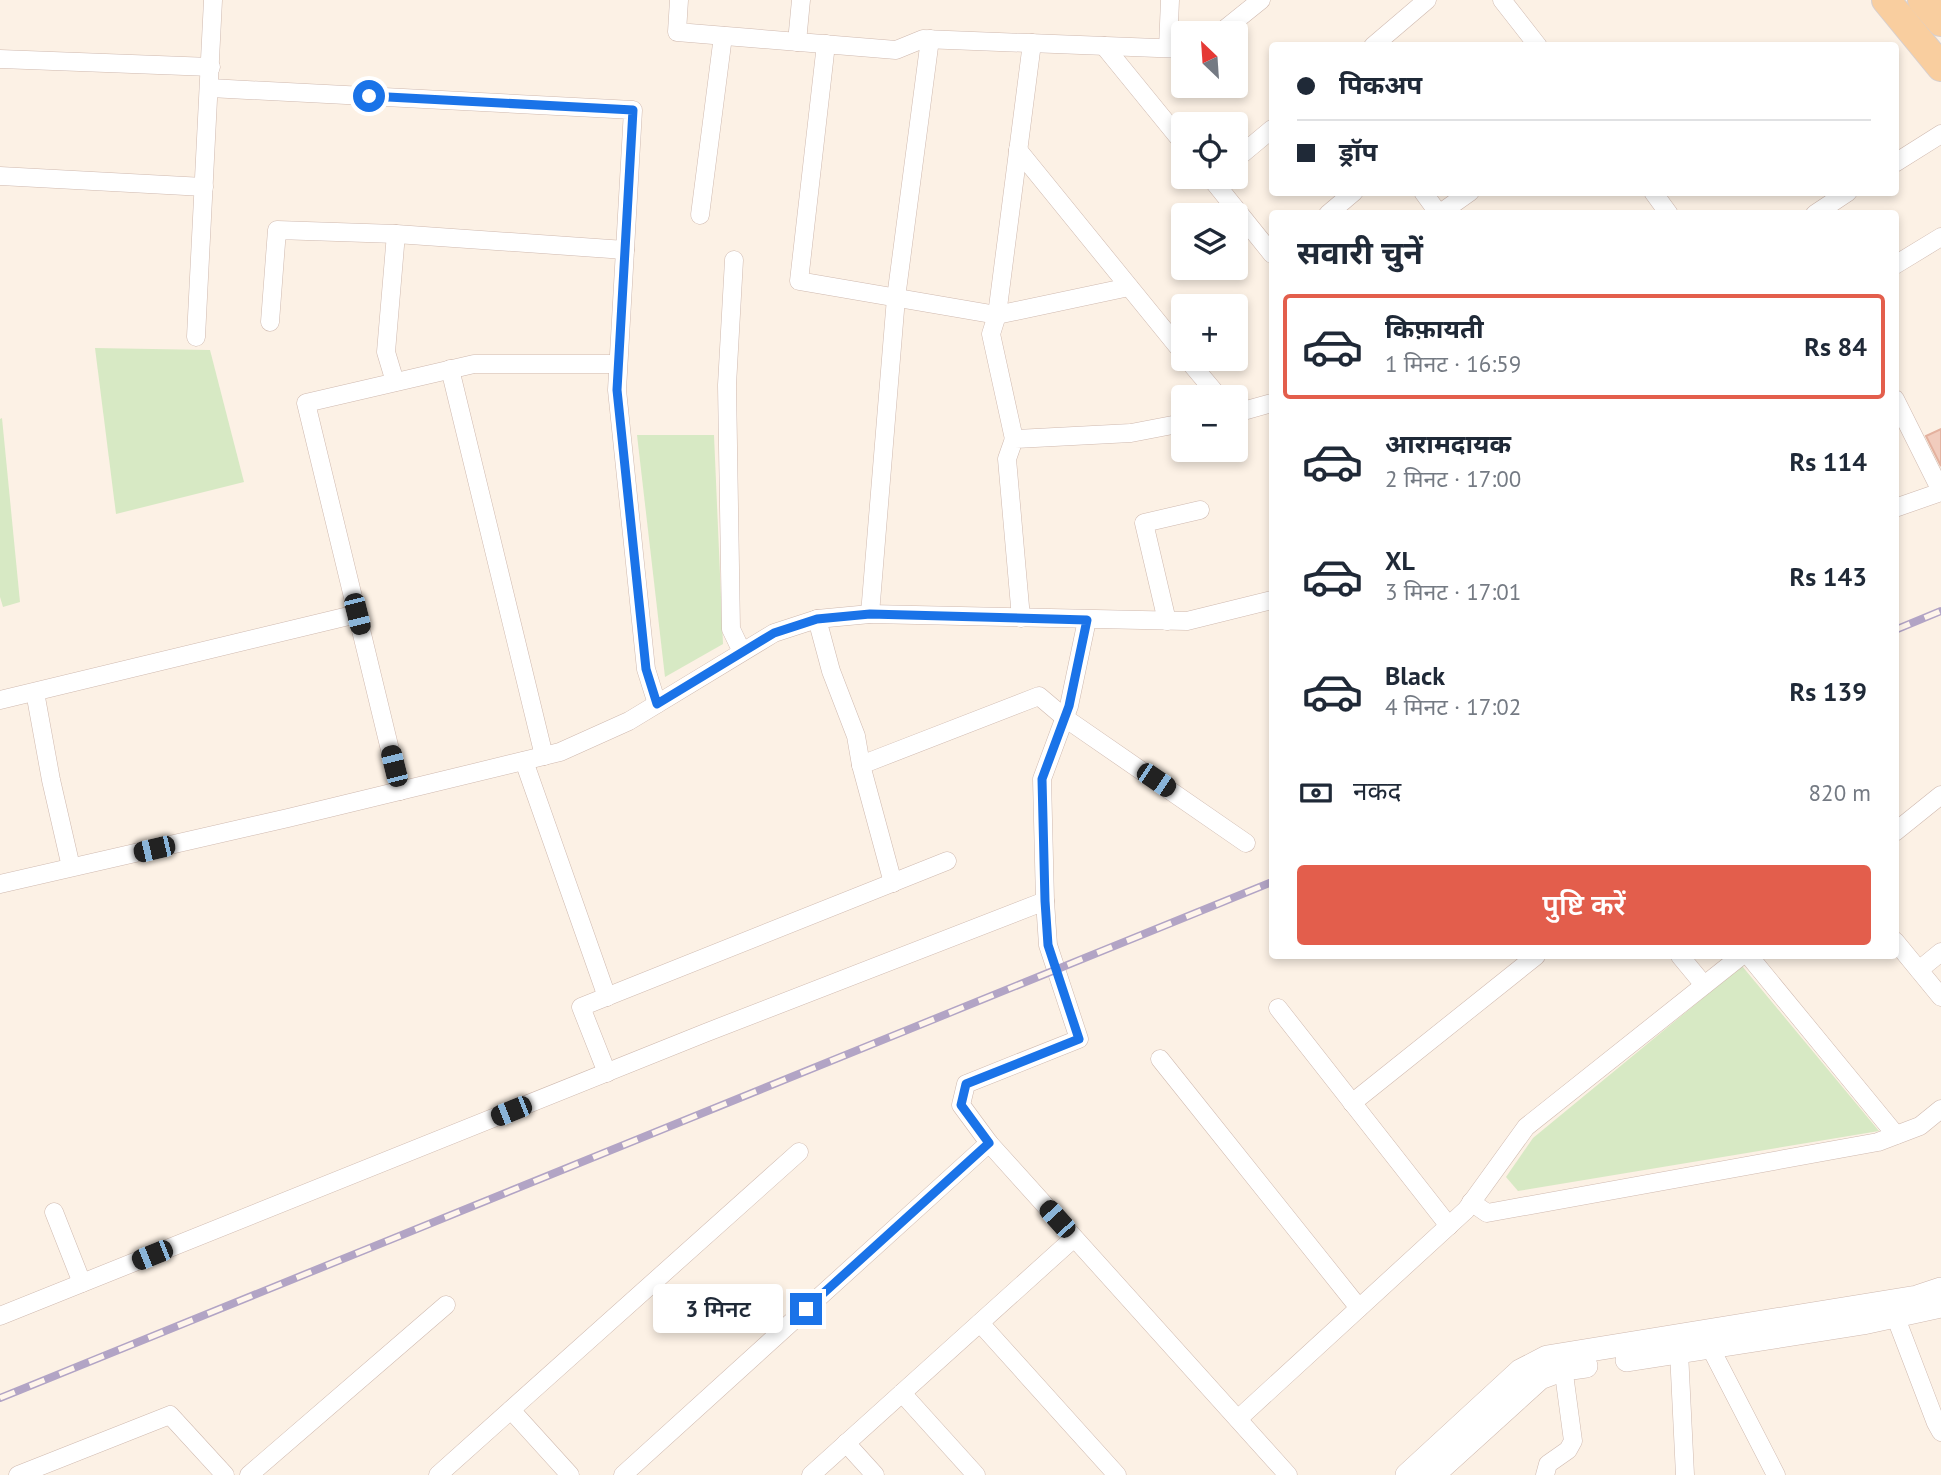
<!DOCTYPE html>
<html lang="hi">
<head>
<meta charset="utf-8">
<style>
  body { margin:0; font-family:"PT Sans","Noto Sans Devanagari",sans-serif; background:#f6f6f7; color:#1f2937; height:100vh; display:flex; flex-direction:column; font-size:26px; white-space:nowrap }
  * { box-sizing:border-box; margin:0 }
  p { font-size:23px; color:#747a83 }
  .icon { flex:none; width:38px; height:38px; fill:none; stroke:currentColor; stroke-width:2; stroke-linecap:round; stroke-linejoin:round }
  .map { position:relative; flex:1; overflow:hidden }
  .panel { position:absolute; left:1269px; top:210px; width:630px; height:749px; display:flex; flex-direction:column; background:#fff; border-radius:7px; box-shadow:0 4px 10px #0003 }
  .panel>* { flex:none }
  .hud { position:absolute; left:1269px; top:42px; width:630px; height:154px; border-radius:7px; box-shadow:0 4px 10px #0003; display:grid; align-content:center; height:154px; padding:0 28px; background:#fff }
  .needle { width:46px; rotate:335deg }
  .tools { position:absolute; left:1171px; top:21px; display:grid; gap:14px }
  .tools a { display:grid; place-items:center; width:77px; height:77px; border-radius:7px; background:#fff; box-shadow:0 4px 10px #0003; font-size:35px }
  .end { position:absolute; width:32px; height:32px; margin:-16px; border:9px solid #1a73e8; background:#fff; box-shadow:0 0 0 4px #fff }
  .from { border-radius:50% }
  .bubble { position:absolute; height:49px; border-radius:7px; background:#fff; box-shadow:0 4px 10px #0003; font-size:23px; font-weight:600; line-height:49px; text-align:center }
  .car { position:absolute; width:21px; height:42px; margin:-21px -10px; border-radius:9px; box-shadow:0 0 5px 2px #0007; background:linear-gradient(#222 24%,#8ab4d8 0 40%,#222 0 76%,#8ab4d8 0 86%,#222 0) }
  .hud b { display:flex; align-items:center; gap:24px; height:66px; font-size:26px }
  .hud b+b { border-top:2px solid #e0e1e3 }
  .hud i { width:18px; height:18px; background:#1f2937 }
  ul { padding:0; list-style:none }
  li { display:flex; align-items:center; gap:21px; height:105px; margin:0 14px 10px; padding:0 14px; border:4px solid transparent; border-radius:7px }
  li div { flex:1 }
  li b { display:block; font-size:26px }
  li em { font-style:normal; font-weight:600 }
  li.on { border-color:#e35e4c }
  li>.icon { width:63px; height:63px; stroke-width:1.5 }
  h2 { padding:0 28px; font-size:32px; line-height:84px }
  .pay { display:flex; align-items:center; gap:18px; height:77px; padding:0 28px; font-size:26px }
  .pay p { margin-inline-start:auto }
  .primary-button { display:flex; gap:14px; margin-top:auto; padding:14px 28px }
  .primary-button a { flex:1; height:80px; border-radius:7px; background:#e35e4c; color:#fff; font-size:28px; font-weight:600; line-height:80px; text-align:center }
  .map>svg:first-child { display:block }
  .green { fill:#d7e9c4 }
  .building { fill:#f1ccbd; stroke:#e3b19e; stroke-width:2; filter:url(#shadow) }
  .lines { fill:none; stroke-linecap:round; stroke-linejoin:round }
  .minor-casing { stroke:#cfb9af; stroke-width:19 }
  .tertiary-casing { stroke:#cfb9af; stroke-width:24 }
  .primary-casing { stroke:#d8cfcd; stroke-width:30 }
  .minor { stroke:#fff; stroke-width:18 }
  .tertiary { stroke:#fff; stroke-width:23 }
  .primary { stroke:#f9ce9f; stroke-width:28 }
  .rail-casing { stroke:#b2a4c5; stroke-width:8 }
  .rail { stroke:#fff5eb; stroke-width:5; stroke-dasharray:16; stroke-linecap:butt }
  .route { stroke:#1a73e8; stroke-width:9 }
</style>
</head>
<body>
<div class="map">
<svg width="1941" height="1475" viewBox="0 0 1941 1475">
  <defs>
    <filter id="shadow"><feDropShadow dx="6" dy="6" stdDeviation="2" flood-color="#0004"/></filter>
  </defs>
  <rect width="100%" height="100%" fill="#fcf1e5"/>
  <g class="green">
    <path d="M95 348 210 350 244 482 116 514Z"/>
    <path d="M2 418 20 602 3 607 0 597V419Z"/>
    <path d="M637 435H714L723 644 665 677Z"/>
    <path d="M1742 966 1879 1131 1518 1191 1506 1177 1533 1138Z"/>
  </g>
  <path class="building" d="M1941 429V466L1926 436Z"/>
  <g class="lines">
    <g class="minor-casing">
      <g id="minor">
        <path d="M679 0 677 32 896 50 923 39 1183 49"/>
        <path d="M1502 0 1538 46"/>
        <path d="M1220 33 1261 0"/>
        <path d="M797 42 801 0"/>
        <path d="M826 44 799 281 997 315 1129 287"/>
        <path d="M1104 46 1183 143"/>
        <path d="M1373 46 1427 0"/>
        <path d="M1168 48 1170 0"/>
        <path d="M0 59 211 67"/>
        <path d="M210 88 633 110 617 390 646 669 657 704"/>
        <path d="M1018 150 1183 353"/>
        <path d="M1236 159 1272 129"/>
        <path d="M1895 163 1941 134"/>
        <path d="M0 176 204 187"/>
        <path d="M1210 177 1272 254"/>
        <path d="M1423 192 1439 214 1470 192"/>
        <path d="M1653 192 1669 214"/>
        <path d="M1328 214 1354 192"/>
        <path d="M1815 214 1848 192"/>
        <path d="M700 215 723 36"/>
        <path d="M734 260 727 385 731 629 742 652"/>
        <path d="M1895 265 1941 237"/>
        <path d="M270 322 277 230 396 234 625 250"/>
        <path d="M196 337 213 0"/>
        <path d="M1187 359 1219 397"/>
        <path d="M450 369 544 756"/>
        <path d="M395 382 386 352 396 234"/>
        <path d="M1895 399 1941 491"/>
        <path d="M1236 413 1272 403"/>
        <path d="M1014 439 991 334 997 315 1032 43"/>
        <path d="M1895 508 1941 492"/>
        <path d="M870 614 896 298 930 39"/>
        <path d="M1021 618 1007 459 1014 439 1131 433 1183 423"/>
        <path d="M817 619 831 671 856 736 861 765 893 883"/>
        <path d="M1087 620 1069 706 1042 779 1045 901 1048 945 1079 1039 966 1084 961 1105 989 1143 1288 1475"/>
        <path d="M1167 621 1144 523 1200 510"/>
        <path d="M35 692 51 780 71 867"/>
        <path d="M0 700 357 614"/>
        <path d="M524 761 607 997"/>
        <path d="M861 765 1039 696 1065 718 1246 843"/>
        <path d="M400 791 306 403 474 364H618"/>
        <path d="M1895 832 1941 795"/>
        <path d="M0 884 288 818 560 752 629 721 774 633 817 619 870 614 1187 621 1272 600"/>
        <path d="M1895 941 1941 997"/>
        <path d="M1680 956 1704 985"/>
        <path d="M1749 956 1896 1135"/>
        <path d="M1919 970 1941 952"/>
        <path d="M1278 1008 1449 1226"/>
        <path d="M1160 1059 1359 1308"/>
        <path d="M607 1073 581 1007 947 861"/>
        <path d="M1352 1103 1536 956"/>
        <path d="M1471 1202 1487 1213 1878 1142 1920 1126 1941 1109"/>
        <path d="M54 1212 82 1283"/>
        <path d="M1891 1305 1936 1423 1941 1432"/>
        <path d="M0 1316 705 1033 1045 901"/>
        <path d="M980 1323 1117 1475"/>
        <path d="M1710 1347 1776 1475"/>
        <path d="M1679 1352 1685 1475"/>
        <path d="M902 1393 976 1475"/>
        <path d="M511 1410 570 1475"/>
        <path d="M1238 1419 1466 1210 1526 1127 1741 956"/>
        <path d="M846 1443 875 1475"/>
        <path d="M18 1475 170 1415 225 1475"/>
        <path d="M249 1475 446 1305"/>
        <path d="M438 1475 799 1152"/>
        <path d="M623 1475 989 1143"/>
        <path d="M811 1475 1074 1238"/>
        <path d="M1545 1475 1548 1464 1568 1450 1573 1441 1562 1359"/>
      </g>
    </g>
    <g class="tertiary-casing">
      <g id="tertiary">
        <path d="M1627 1360 1863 1323 1941 1306"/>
        <path d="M1407 1475 1520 1371 1547 1357 1917 1297 1941 1289"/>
        <path d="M1433 1475 1540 1378 1564 1369 1586 1366"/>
      </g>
    </g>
    <g class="primary-casing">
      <g id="primary">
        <path d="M1886 0 1941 67"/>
        <path d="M1922 0 1941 22"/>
      </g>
    </g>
    <use href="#minor" class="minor"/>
    <use href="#tertiary" class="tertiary"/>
    <use href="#primary" class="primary"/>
    <g class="rail-casing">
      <g id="rail">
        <path d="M1895 630 1941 611"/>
        <path d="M0 1398 1272 882"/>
      </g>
    </g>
    <use href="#rail" class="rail"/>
  </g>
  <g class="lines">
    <path class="route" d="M369 96 633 110 617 390 646 669 657 704 774 633 817 619 870 614 1087 620 1069 706 1042 779 1045 901 1048 945 1079 1039 966 1084 961 1105 989 1143 806 1309"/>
  </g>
</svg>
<div class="tools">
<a><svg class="needle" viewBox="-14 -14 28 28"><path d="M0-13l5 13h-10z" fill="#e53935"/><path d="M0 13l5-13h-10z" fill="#747a83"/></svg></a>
<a><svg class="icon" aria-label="locate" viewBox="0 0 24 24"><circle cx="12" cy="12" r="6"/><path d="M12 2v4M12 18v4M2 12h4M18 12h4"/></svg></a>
<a><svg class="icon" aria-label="layers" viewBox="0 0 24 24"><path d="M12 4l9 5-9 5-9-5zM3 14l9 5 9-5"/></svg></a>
<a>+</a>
<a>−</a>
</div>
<i class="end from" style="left:369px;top:96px"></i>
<i class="end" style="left:806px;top:1309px"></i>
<div class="bubble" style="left:653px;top:1284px;width:130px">3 मिनट</div>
<i class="car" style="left:357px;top:614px;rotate:166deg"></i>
<i class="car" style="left:394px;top:766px;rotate:346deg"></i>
<i class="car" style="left:1156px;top:780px;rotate:124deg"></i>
<i class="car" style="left:154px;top:849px;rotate:257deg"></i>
<i class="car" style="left:511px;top:1111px;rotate:248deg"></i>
<i class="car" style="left:1057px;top:1219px;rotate:318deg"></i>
<i class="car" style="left:152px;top:1255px;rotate:248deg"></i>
<div class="hud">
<b><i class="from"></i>पिकअप</b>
<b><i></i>ड्रॉप</b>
</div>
<section class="panel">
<h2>सवारी चुनें</h2>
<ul>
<li class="on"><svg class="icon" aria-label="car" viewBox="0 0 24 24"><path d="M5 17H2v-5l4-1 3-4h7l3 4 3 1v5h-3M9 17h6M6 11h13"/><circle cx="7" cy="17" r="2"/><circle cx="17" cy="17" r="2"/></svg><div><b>किफ़ायती</b><p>1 मिनट · 16:59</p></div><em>Rs 84</em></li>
<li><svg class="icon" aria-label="car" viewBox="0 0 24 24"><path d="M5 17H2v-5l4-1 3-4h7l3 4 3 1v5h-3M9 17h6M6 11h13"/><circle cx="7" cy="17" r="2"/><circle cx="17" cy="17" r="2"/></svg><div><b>आरामदायक</b><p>2 मिनट · 17:00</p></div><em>Rs 114</em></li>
<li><svg class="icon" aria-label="car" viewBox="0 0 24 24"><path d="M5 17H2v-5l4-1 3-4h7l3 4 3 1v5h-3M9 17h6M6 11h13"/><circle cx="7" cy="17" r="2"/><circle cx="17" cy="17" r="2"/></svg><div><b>XL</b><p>3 मिनट · 17:01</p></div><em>Rs 143</em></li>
<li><svg class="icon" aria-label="car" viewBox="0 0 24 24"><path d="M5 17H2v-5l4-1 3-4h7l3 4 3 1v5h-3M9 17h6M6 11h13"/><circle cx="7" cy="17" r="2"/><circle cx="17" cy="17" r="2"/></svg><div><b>Black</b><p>4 मिनट · 17:02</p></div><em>Rs 139</em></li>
</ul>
<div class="pay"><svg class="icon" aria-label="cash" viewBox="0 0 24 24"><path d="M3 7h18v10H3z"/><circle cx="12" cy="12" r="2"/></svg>नकद<p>820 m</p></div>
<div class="primary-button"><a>पुष्टि करें</a></div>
</section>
</div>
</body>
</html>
